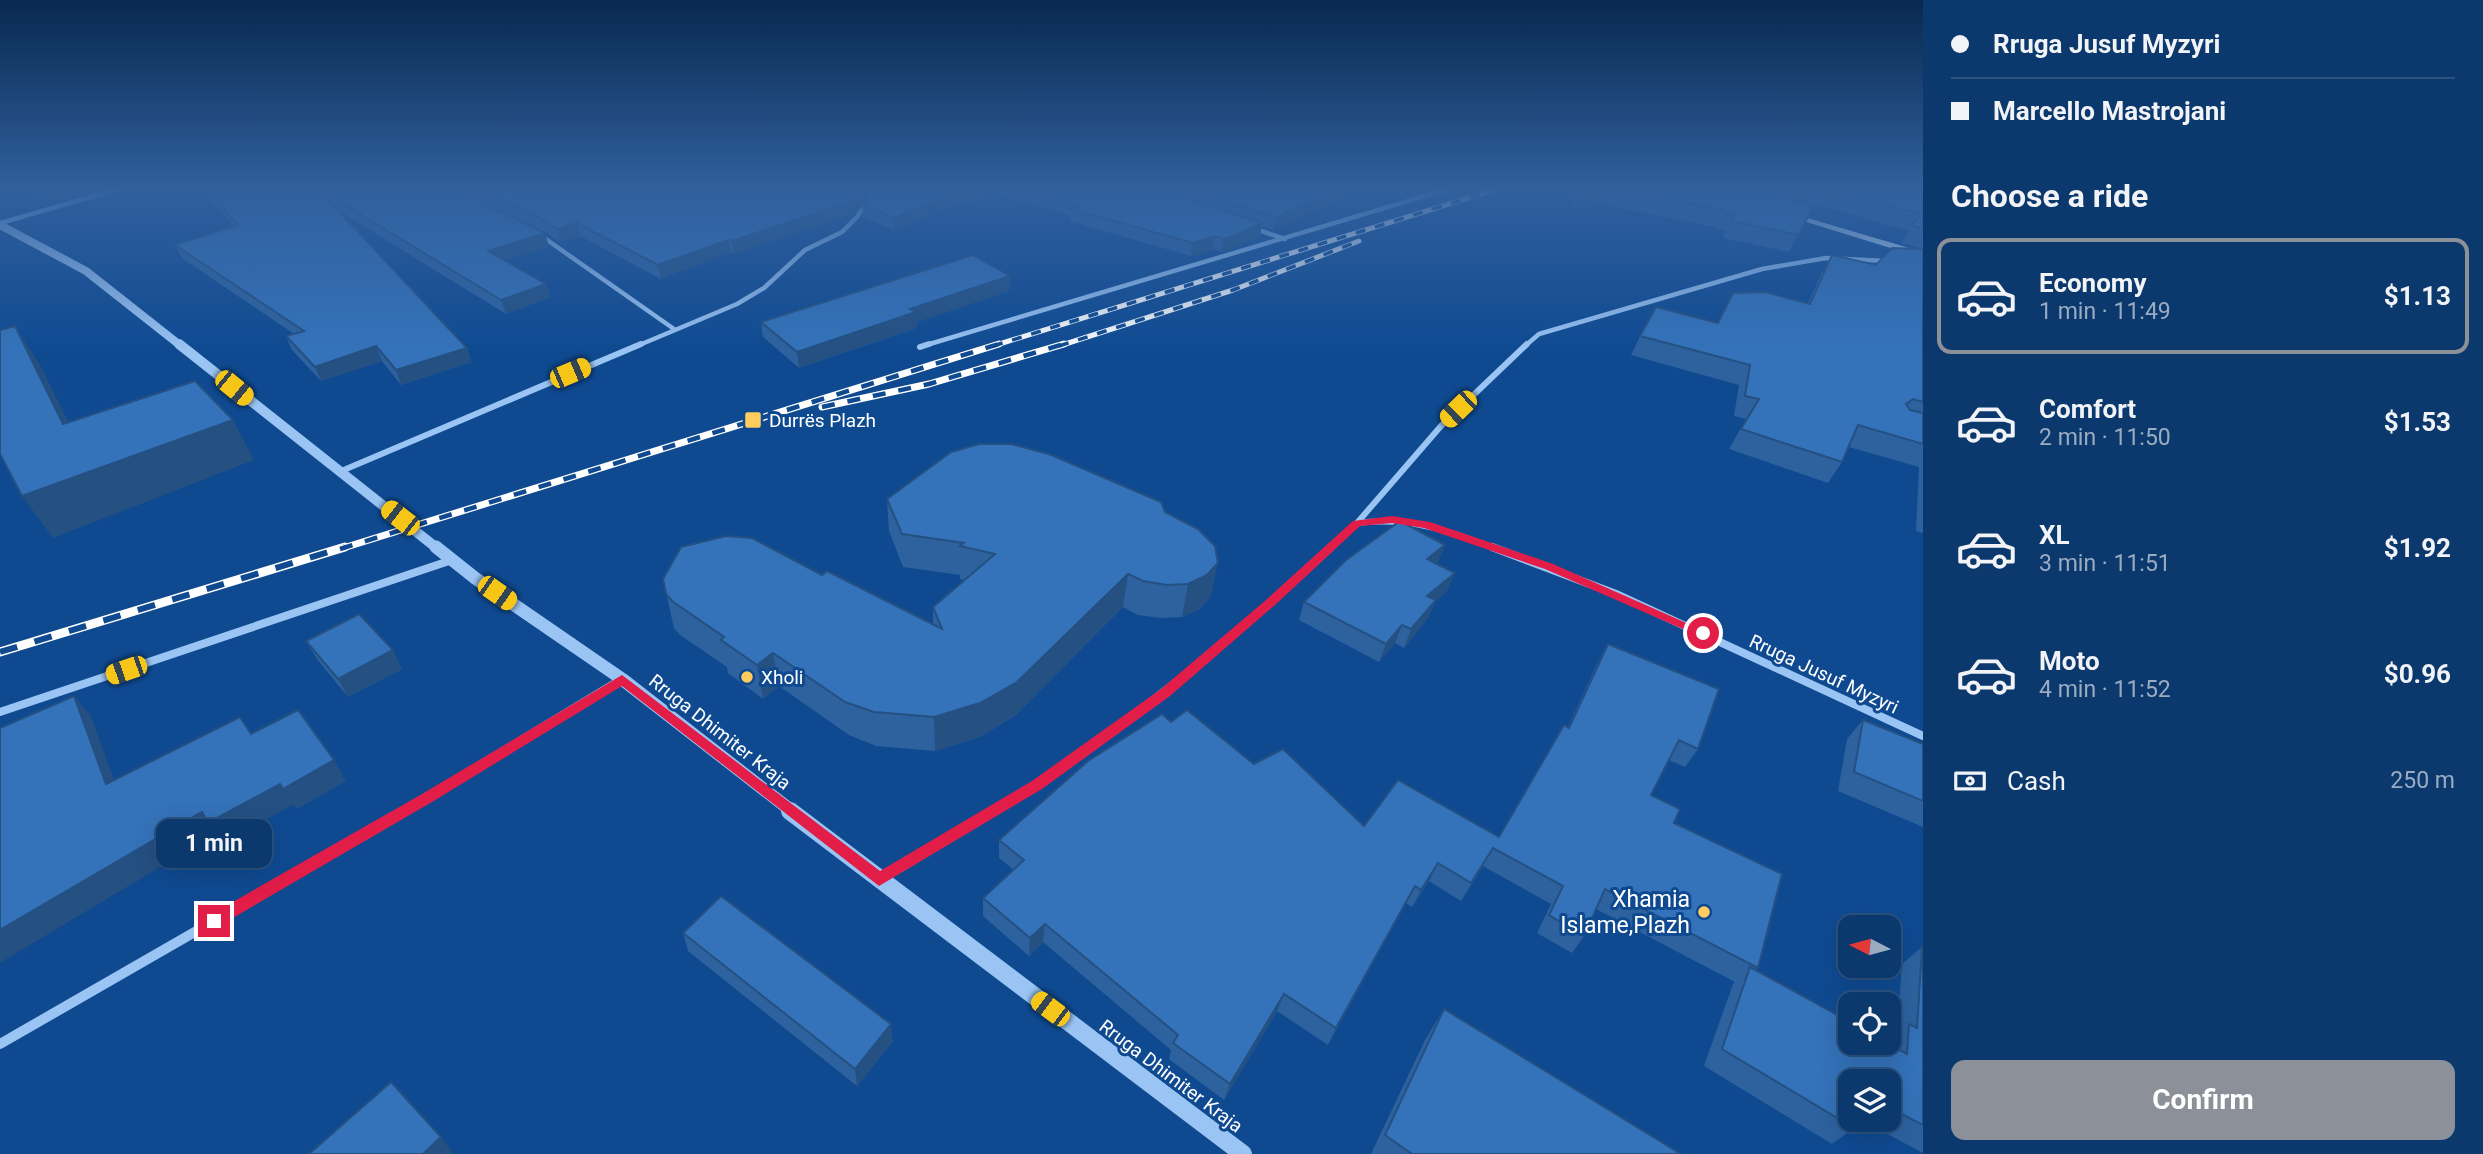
<!DOCTYPE html>
<html lang="en">
<head>
<meta charset="utf-8">
<style>
  body { margin:0; font-family:Roboto,sans-serif; background:#143f72; color:#f1f3f6; height:100vh; display:flex; flex-direction:column; font-size:26px; white-space:nowrap }
  * { box-sizing:border-box; margin:0 }
  p { font-size:23px; color:#9aacc2 }
  .icon { flex:none; width:38px; height:38px; fill:none; stroke:currentColor; stroke-width:2; stroke-linecap:round; stroke-linejoin:round }
  .map { position:relative; flex:1; overflow:hidden }
  .sheet { display:flex; flex-direction:column; background:#0b386d; width:560px }
  .sheet>* { flex:none }
  .hud { display:grid; align-content:center; height:154px; padding:0 28px; background:#0b386d }
  .needle { width:46px; rotate:276deg }
  .buttons { position:absolute; left:1838px; top:915px; display:grid; gap:14px }
  .buttons a { display:grid; place-items:center; width:63px; height:63px; border-radius:14px; background:#0b386d; box-shadow:0 7px 28px #0002,0 0 0 2px #2b5280; font-size:35px }
  .end { position:absolute; width:32px; height:32px; margin:-16px; border:9px solid #e11d48; background:#fff; box-shadow:0 0 0 4px #fff }
  .from { border-radius:50% }
  .bubble { position:absolute; height:49px; border-radius:14px; background:#0b386d; box-shadow:0 7px 28px #0002,0 0 0 2px #2b5280; font-size:23px; font-weight:700; line-height:49px; text-align:center }
  .car { position:absolute; width:21px; height:42px; margin:-21px -10px; border-radius:9px; box-shadow:0 0 5px 2px #0007; background:linear-gradient(#f5c518 24%,#345 0 40%,#f5c518 0 76%,#345 0 86%,#f5c518 0) }
  .hud b { display:flex; align-items:center; gap:24px; height:66px; font-size:26px }
  .hud b+b { border-top:2px solid #2b5280 }
  .hud i { width:18px; height:18px; background:#f1f3f6 }
  ul { padding:0; list-style:none }
  li { display:flex; align-items:center; gap:21px; height:116px; margin:0 14px 10px; padding:0 14px; border:4px solid transparent; border-radius:14px }
  li div { flex:1 }
  li b { display:block; font-size:26px }
  li em { font-style:normal; font-weight:700 }
  li.active { border-color:#8c9099 }
  li>.icon { width:63px; height:63px; stroke-width:1.5 }
  h2 { padding:0 28px; font-size:32px; line-height:84px }
  .pay { display:flex; align-items:center; gap:18px; height:77px; padding:0 28px; font-size:26px }
  .pay p { margin-inline-start:auto }
  .button { display:flex; gap:14px; margin-top:auto; padding:14px 28px }
  .button a { flex:1; height:80px; border-radius:14px; background:#8c9099; color:#fff; font-size:28px; font-weight:700; line-height:80px; text-align:center }
  main { display:flex; flex:1; min-height:0 }
  .map>svg:first-child { display:block }
  .lines { fill:none; stroke-linecap:round; stroke-linejoin:round }
  .minor-far3 { stroke:#9ac4f3; stroke-width:4.5 }
  .minor-far2 { stroke:#9ac4f3; stroke-width:6 }
  .minor-far1 { stroke:#9ac4f3; stroke-width:8 }
  .minor { stroke:#9ac4f3; stroke-width:10 }
  .tertiary-far3 { stroke:#9ac4f3; stroke-width:8 }
  .tertiary-far2 { stroke:#9ac4f3; stroke-width:10 }
  .tertiary-far1 { stroke:#9ac4f3; stroke-width:13 }
  .tertiary { stroke:#9ac4f3; stroke-width:18 }
  .secondary { fill:#cae1fd; fill-rule:evenodd }
  .rail-far2-casing { stroke:#fff; stroke-width:5 }
  .rail-far1-casing { stroke:#fff; stroke-width:7 }
  .rail-casing { stroke:#fff; stroke-width:9 }
  .rail-far2 { stroke:#0f4a91; stroke-width:3.5; stroke-dasharray:10; stroke-linecap:butt }
  .rail-far1 { stroke:#0f4a91; stroke-width:4.5; stroke-dasharray:13; stroke-linecap:butt }
  .rail { stroke:#0f4a91; stroke-width:6; stroke-dasharray:18; stroke-linecap:butt }
  .wall { fill:#2d629f }
  .shaded-wall { fill:#245082 }
  .building { fill:#3472b9; stroke:#245082; stroke-width:2 }
  .route { fill:#e11d48 }
  .poi-dot { fill:#ffcd5d; stroke:#0f4a91; stroke-width:2.5 }
  .labels { text-anchor:middle; dominant-baseline:central; stroke-width:6; stroke-linejoin:round; paint-order:stroke }
  .poi-label { font-size:19px; fill:#fff; stroke:#0f4a91; text-anchor:start }
  .street-label { font-size:19px; fill:#fff; stroke:#0f4a91 }
  .near-poi-label { font-size:23px; fill:#fff; stroke:#0f4a91; text-anchor:end }
</style>
</head>
<body>
<main>
<div class="map">
<svg width="1923" height="1154" viewBox="0 0 1923 1154">
  <rect width="100%" height="100%" fill="#0f4a91"/>
  <g class="lines">
    <g class="minor-far3">
      <path d="M0 223 118 189"/>
      <path d="M1253 228 1285 239"/>
      <path d="M540 235 674 329"/>
      <path d="M637 346 737 304 764 288 805 250 842 232 857 217 875 189"/>
      <path d="M923 346 1448 189"/>
      <path d="M1525 346 1539 334 1762 269 1826 258 1887 261"/>
    </g>
    <g class="minor-far2">
      <path d="M920 347 929 344"/>
      <path d="M339 472 641 344"/>
      <path d="M1357 523C1412 517 1446 530 1497 549"/>
      <path d="M1329 549 1357 523 1441 426 1527 344"/>
    </g>
    <g class="minor-far1">
      <path d="M1492 547 1616 594 1923 736"/>
      <path d="M0 712 452 560"/>
      <path d="M402 812 622 679"/>
      <path d="M991 812C1115 738 1226 645 1331 547"/>
    </g>
    <g class="minor">
      <path d="M882 878 994 811"/>
      <path d="M0 1044 405 811"/>
    </g>
    <path class="tertiary-far3" d="M0 225 86 271 181 346"/>
    <path class="tertiary-far2" d="M179 344 438 549"/>
    <path class="tertiary-far1" d="M436 547 475 578 622 679 793 812"/>
    <path class="tertiary" d="M790 811 1243 1154"/>
    <path class="secondary" d="M1787 212 1923 252V258L1787 216Z"/>
    <g class="rail-far2-casing">
      <g id="rail-far2">
        <path d="M993 346 1497 189"/>
        <path d="M1059 346 1233 290 1359 241"/>
      </g>
    </g>
    <g class="rail-far1-casing">
      <g id="rail-far1">
        <path d="M822 407 929 384 1064 344"/>
        <path d="M340 549 999 344"/>
      </g>
    </g>
    <g class="rail-casing">
      <path id="rail" d="M0 652 345 547"/>
    </g>
    <use href="#rail-far2" class="rail-far2"/>
    <use href="#rail-far1" class="rail-far1"/>
    <use href="#rail" class="rail"/>
  </g>
  <g class="wall">
    <path d="M28 189H98L47 202Z"/>
    <path d="M201 189H871L853 214 734 254 730 252 661 279 580 236 560 242 547 233 502 212 549 246 504 260 546 284 550 297 506 314 336 209 467 348 471 362 401 385 382 361 321 381 292 350 286 336 294 334 182 258 175 245 234 227Z"/>
    <path d="M872 189H1367L1348 195 1273 230 1262 226 1260 236 1232 249 1221 252 1213 249 1191 256 1070 221 1071 216 993 193 965 205 959 203 895 230 863 217 862 205Z"/>
    <path d="M1575 189H1923V533L1916 531 1919 467 1849 447 1842 462 1828 483 1729 449 1746 419 1734 416 1739 385 1631 355 1640 336 1718 323 1808 303 1822 273 1832 255 1876 265 1922 249 1902 243 1909 231 1814 204 1789 252 1723 238 1726 231 1715 229 1716 227 1596 203 1574 210Z"/>
    <path d="M1010 276 1009 291 916 322 917 328 799 368 763 337 761 322Z"/>
    <path d="M887 499 1165 512 1211 596 1200 609 1182 617 1161 618 1138 615 1123 607 1016 715 980 737 935 751 876 746 849 735 779 686 763 699 728 673 727 667 680 635 674 628 663 579 822 575 933 624V607L964 580 960 579V575L903 567 889 531Z"/>
    <path d="M1445 545 1436 564 1447 591 1435 602 1428 618 1404 648 1395 643 1379 662 1299 620 1304 602Z"/>
    <path d="M306 641 402 669 348 697 317 659Z"/>
    <path d="M1608 644 1698 749 1685 767 1669 760 1651 795 1674 823 1758 968 1756 970 1888 1043V1040L1897 1034 1902 964 1922 947H1923V1153L1861 1120H1888V1082H1850L1854 1128 1832 1144 1704 1066 1733 984 1735 982 1596 909 1584 936 1572 953 1537 933 1551 904 1483 866 1461 901 1429 881 1412 907 1406 903 1328 1045 1277 1011 1224 1100 1169 1059 1171 1050 1043 942 1029 956 983 916V898L1014 870 999 858V840L1171 722 1254 764 1364 826 1499 837 1568 727 1598 662Z"/>
    <path d="M1863 720 1923 744V827L1838 791 1847 739Z"/>
    <path d="M683 933 893 1041 857 1086 688 951Z"/>
    <path d="M1444 1009 1681 1154H1371L1425 1040Z"/>
  </g>
  <g class="shaded-wall">
    <path d="M43 189H98L47 202 40 190Z"/>
    <path d="M862 189H871L853 214 734 254 732 241Z"/>
    <path d="M974 189H993V193L965 205V193Z"/>
    <path d="M1338 189H1367L1348 195 1273 230 1276 217Z"/>
    <path d="M1594 189H1601L1596 203 1574 210 1580 194Z"/>
    <path d="M959 191V203L895 230 894 218Z"/>
    <path d="M577 223 580 236 560 242 557 229Z"/>
    <path d="M1262 223 1260 236 1232 249 1221 252 1223 239Z"/>
    <path d="M545 233 549 246 493 264 488 251Z"/>
    <path d="M1215 236 1213 249 1191 256 1193 243Z"/>
    <path d="M728 240 730 252 661 279 658 265Z"/>
    <path d="M1010 276 1009 291 916 322 917 328 799 368 797 352 910 309Z"/>
    <path d="M546 284 550 297 506 314 501 300Z"/>
    <path d="M15 326 39 363 90 465 63 424Z"/>
    <path d="M376 346 382 361 321 381 315 367Z"/>
    <path d="M467 348 471 362 401 385 396 370Z"/>
    <path d="M233 420 254 460 53 538 22 496Z"/>
    <path d="M1445 545 1438 563 1420 577 1427 559Z"/>
    <path d="M1218 563 1211 596 1200 609 1182 617 1188 584Z"/>
    <path d="M1455 573 1447 591 1435 602 1428 618 1404 648 1411 629 1427 596Z"/>
    <path d="M1128 574 1123 607 1016 715 980 737 935 751 934 717Z"/>
    <path d="M1402 625 1395 643 1379 662 1386 644Z"/>
    <path d="M393 650 402 669 348 697 338 679Z"/>
    <path d="M773 653 779 686 763 699 757 665Z"/>
    <path d="M74 696 91 716 123 805 106 784Z"/>
    <path d="M334 760 346 781 297 809 283 789Z"/>
    <path d="M280 784 294 804 224 843 217 833 0 963V930L202 812Z"/>
    <path d="M1438 863 1429 881 1412 907 1421 890Z"/>
    <path d="M1415 886 1406 903 1328 1045 1336 1028Z"/>
    <path d="M1045 924 1043 942 1029 956 1030 938Z"/>
    <path d="M1284 994 1277 1011 1224 1100 1230 1084Z"/>
    <path d="M891 1024 893 1041 857 1086 855 1069Z"/>
    <path d="M441 1137 453 1153 452 1154H423Z"/>
  </g>
  <g class="building">
    <path d="M206 189H454L545 233 488 251 546 284 501 300 327 194 325 197 467 348 396 370 376 346 315 367 286 336 304 331 175 245 238 225Z"/>
    <path d="M475 189H862L853 201 732 241 728 240 658 265 577 223 557 229 544 220Z"/>
    <path d="M872 189H974L965 193 959 191 894 218 862 205Z"/>
    <path d="M1021 189H1159L1262 223 1234 236 1223 239 1215 236 1193 243 1071 209 1078 205Z"/>
    <path d="M1186 189H1338L1276 217Z"/>
    <path d="M1581 189H1594L1580 194Z"/>
    <path d="M1618 189H1757L1813 206 1799 235 1732 221 1735 214 1723 212 1724 210Z"/>
    <path d="M1790 189H1822L1818 197Z"/>
    <path d="M1828 189H1923V229L1912 225 1922 214Z"/>
    <path d="M1892 248 1923 249V402L1913 399 1906 404 1910 410 1923 413V444L1858 425 1842 462 1741 429 1759 399 1745 396 1750 365 1640 336 1656 307 1718 323 1733 293 1765 292 1810 304 1832 255 1876 265Z"/>
    <path d="M973 255 1010 276 910 309 916 312 797 352 761 322Z"/>
    <path d="M15 326 63 424 195 381 233 420 22 496 0 454V330Z"/>
    <path d="M979 444H1011L1049 454 1161 502 1165 512 1198 529 1215 546 1218 563 1207 575 1188 584 1167 585 1143 581 1128 574 1017 682 980 703 934 717 874 712 845 702 773 653 757 665 721 640 724 637 672 601 666 594 663 579 681 547 726 536 752 538 822 575 827 571 942 629 933 607 995 554 960 546 964 543 902 534 887 499 951 452Z"/>
    <path d="M1400 521 1445 545 1427 559 1455 573 1427 596 1436 600 1411 629 1402 625 1386 644 1304 602 1346 560Z"/>
    <path d="M359 614 393 650 338 679 306 641Z"/>
    <path d="M1608 644 1719 689 1698 749 1679 740 1651 795 1680 809 1674 823 1782 874 1758 968 1605 889 1584 936 1549 915 1563 886 1493 848 1471 883 1438 863 1421 890 1415 886 1336 1028 1284 994 1230 1084 1173 1043 1178 1035 1045 924 1030 938 983 898 1024 860 999 840 1088 761 1162 714 1171 722 1187 710 1254 764 1283 749 1364 826 1398 780 1499 837 1564 725 1569 728Z"/>
    <path d="M74 696 106 784 240 717 251 734 298 710 334 760 283 789 280 784 208 823 202 812 0 930V728Z"/>
    <path d="M1863 720 1923 744V801L1854 772Z"/>
    <path d="M721 896 891 1024 855 1069 683 933Z"/>
    <path d="M1922 947H1923V1125L1888 1107V1082H1850V1120H1856L1854 1128 1722 1049 1750 967 1850 1022V1043H1887L1907 1054 1909 1024 1917 1028Z"/>
    <path d="M1444 1009 1681 1154H1412L1385 1135Z"/>
    <path d="M391 1082 441 1137 423 1154H309Z"/>
  </g>
  <linearGradient id="sky" x2="0" y2="1"><stop stop-color="#082950"/><stop offset="0.54" stop-color="#31609d"/><stop offset="1" stop-color="#31609d" stop-opacity="0"/></linearGradient>
  <rect width="1923" height="351" fill="url(#sky)"/>
  <path class="route" d="M1392 516 1430 522 1553 564 1709 633 1703 638 1699 636 1545 569 1424 528 1392 523 1360 526 1275 605 1170 696 1042 789 879 886 622 686 432 802 219 926 214 928 208 926 206 921 208 916 422 794 622 675 880 871 1032 781 1161 689 1266 600 1353 521Z"/>
  <g class="poi-dot">
    <rect x="744" y="411" width="18" height="18" rx="3.5"/>
    <circle cx="747" cy="677" r="7"/>
    <circle cx="1704" cy="912" r="7"/>
  </g>
  <g class="labels">
    <g class="poi-label">
      <text x="769" y="420">Durrës Plazh</text>
      <text x="761" y="677">Xholi</text>
    </g>
    <g class="street-label">
      <text transform="translate(1824 674) rotate(25)">Rruga Jusuf Myzyri</text>
      <text transform="translate(720 732) rotate(38)">Rruga Dhimiter Kraja</text>
      <text transform="translate(1171 1076) rotate(37)">Rruga Dhimiter Kraja</text>
    </g>
    <g class="near-poi-label">
      <text x="1690" y="899">Xhamia<tspan x="1690" dy="26">Islame,Plazh</tspan></text>
    </g>
  </g>
</svg>
<div class="buttons">
<a><svg class="needle" viewBox="-14 -14 28 28"><path d="M0-13l5 13h-10z" fill="#e53935"/><path d="M0 13l5-13h-10z" fill="#9aacc2"/></svg></a>
<a><svg class="icon" aria-label="locate" viewBox="0 0 24 24"><circle cx="12" cy="12" r="6"/><path d="M12 2v4M12 18v4M2 12h4M18 12h4"/></svg></a>
<a><svg class="icon" aria-label="layers" viewBox="0 0 24 24"><path d="M12 4l9 5-9 5-9-5zM3 14l9 5 9-5"/></svg></a>
</div>
<i class="end from" style="left:1703px;top:633px"></i>
<i class="end" style="left:214px;top:921px"></i>
<div class="bubble" style="left:156px;top:819px;width:116px">1 min</div>
<i class="car" style="left:570px;top:373px;rotate:67deg"></i>
<i class="car" style="left:234px;top:388px;rotate:129deg"></i>
<i class="car" style="left:1458px;top:409px;rotate:226deg"></i>
<i class="car" style="left:400px;top:518px;rotate:308deg"></i>
<i class="car" style="left:497px;top:593px;rotate:125deg"></i>
<i class="car" style="left:126px;top:670px;rotate:251deg"></i>
<i class="car" style="left:1050px;top:1009px;rotate:307deg"></i>
</div>
<section class="sheet">
<div class="hud">
<b><i class="from"></i>Rruga Jusuf Myzyri</b>
<b><i></i>Marcello Mastrojani</b>
</div>
<h2>Choose a ride</h2>
<ul>
<li class="active"><svg class="icon" aria-label="car" viewBox="0 0 24 24"><path d="M5 17H2v-5l4-1 3-4h7l3 4 3 1v5h-3M9 17h6M6 11h13"/><circle cx="7" cy="17" r="2"/><circle cx="17" cy="17" r="2"/></svg><div><b>Economy</b><p>1 min · 11:49</p></div><em>$1.13</em></li>
<li><svg class="icon" aria-label="car" viewBox="0 0 24 24"><path d="M5 17H2v-5l4-1 3-4h7l3 4 3 1v5h-3M9 17h6M6 11h13"/><circle cx="7" cy="17" r="2"/><circle cx="17" cy="17" r="2"/></svg><div><b>Comfort</b><p>2 min · 11:50</p></div><em>$1.53</em></li>
<li><svg class="icon" aria-label="car" viewBox="0 0 24 24"><path d="M5 17H2v-5l4-1 3-4h7l3 4 3 1v5h-3M9 17h6M6 11h13"/><circle cx="7" cy="17" r="2"/><circle cx="17" cy="17" r="2"/></svg><div><b>XL</b><p>3 min · 11:51</p></div><em>$1.92</em></li>
<li><svg class="icon" aria-label="car" viewBox="0 0 24 24"><path d="M5 17H2v-5l4-1 3-4h7l3 4 3 1v5h-3M9 17h6M6 11h13"/><circle cx="7" cy="17" r="2"/><circle cx="17" cy="17" r="2"/></svg><div><b>Moto</b><p>4 min · 11:52</p></div><em>$0.96</em></li>
</ul>
<div class="pay"><svg class="icon" aria-label="cash" viewBox="0 0 24 24"><path d="M3 7h18v10H3z"/><circle cx="12" cy="12" r="2"/></svg>Cash<p>250 m</p></div>
<div class="button"><a>Confirm</a></div>
</section>
</main>
</body>
</html>
